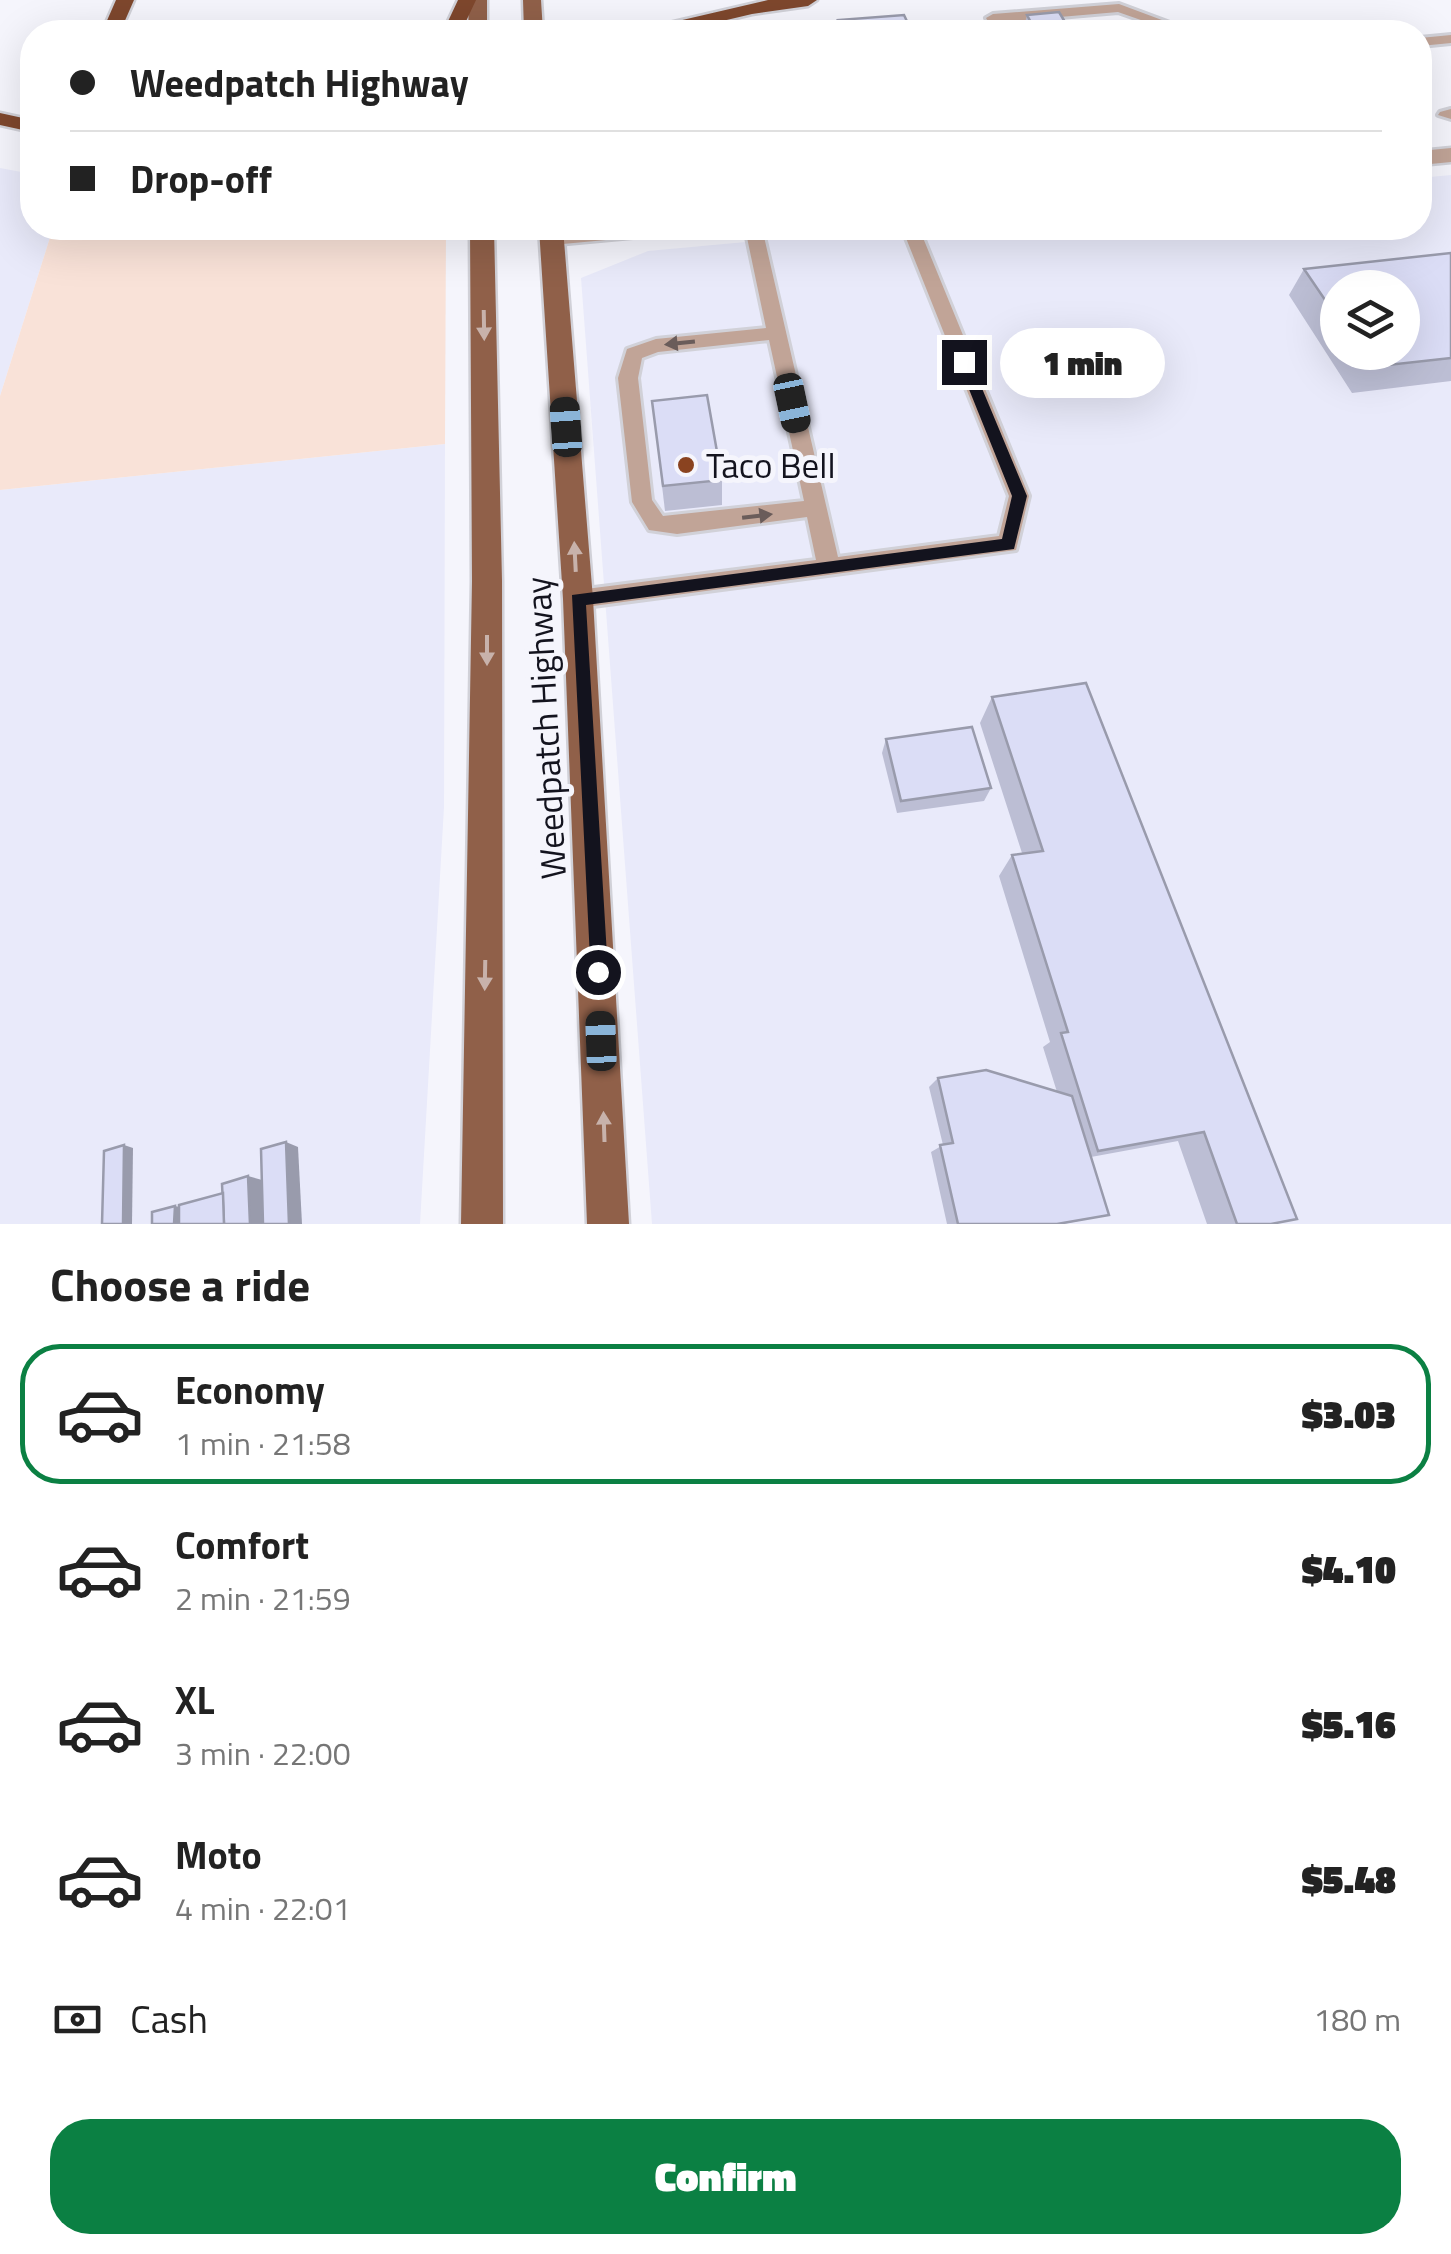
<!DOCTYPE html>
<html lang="en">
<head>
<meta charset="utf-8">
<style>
  body { margin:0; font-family:"Titillium Web",sans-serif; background:#f2f2f2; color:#222; height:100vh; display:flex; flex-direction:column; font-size:38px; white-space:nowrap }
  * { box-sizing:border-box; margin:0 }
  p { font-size:32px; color:#767676 }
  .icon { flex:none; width:55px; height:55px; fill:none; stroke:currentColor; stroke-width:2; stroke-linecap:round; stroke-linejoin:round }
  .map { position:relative; height:1224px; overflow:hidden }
  .details { display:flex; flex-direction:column; background:#fff; flex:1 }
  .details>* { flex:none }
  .banner { position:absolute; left:20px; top:20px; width:1412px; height:220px; border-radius:40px; box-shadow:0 10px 40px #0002; display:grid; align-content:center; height:220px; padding:0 50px; background:#fff }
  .buttons { position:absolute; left:1320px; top:270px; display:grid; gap:20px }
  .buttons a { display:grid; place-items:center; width:100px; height:100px; border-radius:50%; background:#fff; box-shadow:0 10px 40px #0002; font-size:50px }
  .end { position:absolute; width:45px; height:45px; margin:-22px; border:12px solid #13131e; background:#fff; box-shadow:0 0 0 5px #fff }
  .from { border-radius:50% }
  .bubble { position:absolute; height:70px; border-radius:35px; background:#fff; box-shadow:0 10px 40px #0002; font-size:32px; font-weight:800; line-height:70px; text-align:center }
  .car { position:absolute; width:30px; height:60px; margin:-30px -15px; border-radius:12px; box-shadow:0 0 8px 2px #0007; background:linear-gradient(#222 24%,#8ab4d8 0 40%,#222 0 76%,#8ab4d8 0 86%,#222 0) }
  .banner b { display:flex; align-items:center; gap:35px; height:95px; font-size:38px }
  .banner b+b { border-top:2px solid #e0e0e0 }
  .banner i { width:25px; height:25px; background:#222 }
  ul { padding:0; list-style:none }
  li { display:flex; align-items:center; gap:30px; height:140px; margin:0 20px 15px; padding:0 30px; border:5px solid transparent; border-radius:40px }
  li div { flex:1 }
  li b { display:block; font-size:38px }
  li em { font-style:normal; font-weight:800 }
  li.on { border-color:#0b8043 }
  li>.icon { width:90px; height:90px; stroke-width:1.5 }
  h2 { padding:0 50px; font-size:45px; line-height:120px }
  .pay { display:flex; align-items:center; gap:25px; height:110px; padding:0 50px; font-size:38px }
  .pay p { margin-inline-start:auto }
  .cta { display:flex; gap:20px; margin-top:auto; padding:20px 50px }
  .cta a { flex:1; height:115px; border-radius:40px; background:#0b8043; color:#fff; font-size:40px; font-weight:800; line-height:115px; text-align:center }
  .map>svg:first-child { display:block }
  .built { fill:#e9eafa; fill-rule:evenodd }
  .green { fill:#f9e2d8 }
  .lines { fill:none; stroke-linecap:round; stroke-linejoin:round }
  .service-casing { stroke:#d1d1d8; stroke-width:6 }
  .minor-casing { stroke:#d1d1d8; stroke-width:5 }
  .primary-casing { stroke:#d1d1d8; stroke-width:5 }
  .motorway-casing { stroke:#d1d1d8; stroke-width:5 }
  .service { fill:#c1a497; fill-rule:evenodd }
  .minor { fill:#c1a497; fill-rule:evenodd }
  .primary { fill:#906049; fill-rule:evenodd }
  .motorway { fill:#7e472d; fill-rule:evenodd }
  .wall { fill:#bcbed4; fill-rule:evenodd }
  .shaded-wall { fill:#999bac }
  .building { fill:#dbddf6; stroke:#999bac; stroke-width:2.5 }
  .oneway { fill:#c8b2ab }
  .oneway2 { fill:#6a5c5a }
  .route { fill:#13131e }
  .poi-dot { fill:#8a4320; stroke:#f5f5fc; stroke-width:4 }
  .labels { text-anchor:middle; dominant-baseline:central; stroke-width:10; stroke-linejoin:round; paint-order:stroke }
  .poi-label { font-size:35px; fill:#13131e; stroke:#f5f5fc; text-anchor:start }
  .street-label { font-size:35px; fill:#13131e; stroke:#f5f5fc }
</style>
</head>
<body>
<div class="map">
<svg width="1451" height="1224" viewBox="0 0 1451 1224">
  <rect width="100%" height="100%" fill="#f5f5fc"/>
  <g class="built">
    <path d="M0 168 32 174V228H53L0 396Z"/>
    <path d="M1451 175V1224H652L581 278 648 251 896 228H1420V178ZM1338 288H1402V352H1338Z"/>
    <path d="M445 444 444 807 420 1224H0V490Z"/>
  </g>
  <path class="green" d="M53 228H446L445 444 0 490V396Z"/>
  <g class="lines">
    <g class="service-casing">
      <g id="service">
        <path d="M1119 4 1194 32H1175L1118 12 1002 22 1008 32H994L986 18 993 14Z"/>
        <path d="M1451 35V43L1420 46V38Z"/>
        <path d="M1451 109V119L1438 115 1440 112Z"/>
        <path d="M745 228H762L838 557 999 536 1009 496 902 228H919L1029 496 1016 550 578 608 570 606 567 599 570 592 578 590 816 560 807 517 677 534 649 530 632 502 618 378 627 349 656 339 766 328ZM769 340 804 501 663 516 652 500 638 378 642 358 658 352Z"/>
      </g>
    </g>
    <g class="minor-casing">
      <g id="minor">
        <path d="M1451 148V162L1420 165V151Z"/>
        <path d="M576 228H672L660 235 552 245 540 237 552 229Z"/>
      </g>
    </g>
    <g class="primary-casing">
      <g id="primary">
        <path d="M469 0H487V32H468Z"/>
        <path d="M523 0H541L543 32H524Z"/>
        <path d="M470 228H494L502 581 503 1224H461L472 581Z"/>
        <path d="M539 228H563L593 599 629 1224H587L563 599Z"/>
      </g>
    </g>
    <g class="motorway-casing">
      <g id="motorway">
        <path d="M116 0H134L120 32H102Z"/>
        <path d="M458 0H476L461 32H443Z"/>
        <path d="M768 0H817L808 6 752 14 676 32H645L648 28Z"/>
        <path d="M0 113 32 120V132L0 125Z"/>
      </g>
    </g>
    <use href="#service" class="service"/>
    <use href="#minor" class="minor"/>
    <use href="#primary" class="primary"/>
    <use href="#motorway" class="motorway"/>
  </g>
  <g class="wall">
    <path d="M1027 15 1071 32H1029L1025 24Z"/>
    <path d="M1451 253V381L1352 393 1289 295 1304 269ZM1338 288 1402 352H1338Z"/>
    <path d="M652 401 722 480V505L665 511Z"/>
    <path d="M992 697 1271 1224H1207L1178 1141 1091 1157 1109 1215 1063 1224H947L931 1152 943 1145 929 1087 938 1078 1057 1092 1043 1047 1050 1042 999 876 1012 855 1022 853 980 723Z"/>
    <path d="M886 739 991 788 984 801 897 813 882 753Z"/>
  </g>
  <g class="shaded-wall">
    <path d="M286 1142 298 1147 302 1224H289Z"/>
    <path d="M124 1145 133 1148 132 1224H123Z"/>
    <path d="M248 1176 262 1180 264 1224H250Z"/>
    <path d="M175 1206 184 1208 183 1224H174Z"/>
  </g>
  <g class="building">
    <path d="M1059 12 1071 32H1036L1027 15Z"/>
    <path d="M904 15 912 32H843L838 20Z"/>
    <path d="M1451 253V358L1370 367 1360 352H1402V288H1338V319L1304 269Z"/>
    <path d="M707 395 722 480 663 486 652 401Z"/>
    <path d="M1086 683 1297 1219 1271 1224H1237L1204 1132 1098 1151 1061 1033 1068 1032 1012 855 1043 851 992 697Z"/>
    <path d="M972 727 991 788 901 801 886 739Z"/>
    <path d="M986 1070 1072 1096 1109 1215 1057 1224H958L940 1145 953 1143 938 1078Z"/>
    <path d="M286 1142 289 1224H263L261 1149Z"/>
    <path d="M124 1145 123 1224H102L104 1151Z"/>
    <path d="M248 1176 250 1224H224L222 1184Z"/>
    <path d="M223 1193 224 1224H179V1205Z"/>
    <path d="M175 1206 174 1224H152V1212Z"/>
  </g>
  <defs><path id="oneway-solid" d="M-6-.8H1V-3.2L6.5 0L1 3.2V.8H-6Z" transform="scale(2.5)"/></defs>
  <g class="oneway">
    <use href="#oneway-solid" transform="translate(484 325) rotate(89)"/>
    <use href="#oneway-solid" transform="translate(575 557) rotate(-93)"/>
    <use href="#oneway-solid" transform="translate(487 650) rotate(90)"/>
    <use href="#oneway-solid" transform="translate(485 975) rotate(91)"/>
    <use href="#oneway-solid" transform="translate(604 1127) rotate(-92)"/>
  </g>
  <g class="oneway2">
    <use href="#oneway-solid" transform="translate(680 343) rotate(174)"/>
    <use href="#oneway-solid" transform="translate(757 516) rotate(-7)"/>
  </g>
  <path class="route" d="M964 357 971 362 1027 496 1014 549 586 605 608 972 598 982 591 979 572 595 1002 539 1012 496 958 362Z"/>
  <circle class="poi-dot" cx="686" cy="465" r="10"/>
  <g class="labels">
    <g class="poi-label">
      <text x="706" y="465">Taco Bell</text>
    </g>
    <g class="street-label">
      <text transform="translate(545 728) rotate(-93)">Weedpatch Highway</text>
    </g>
  </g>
</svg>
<div class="buttons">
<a><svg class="icon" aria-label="layers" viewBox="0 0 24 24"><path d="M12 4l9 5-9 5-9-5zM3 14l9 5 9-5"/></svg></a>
</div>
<i class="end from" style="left:598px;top:972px"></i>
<i class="end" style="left:964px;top:362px"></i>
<div class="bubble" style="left:1000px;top:328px;width:165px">1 min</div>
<i class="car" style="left:792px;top:403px;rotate:168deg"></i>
<i class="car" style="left:566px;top:427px;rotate:356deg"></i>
<i class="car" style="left:601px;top:1041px;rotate:358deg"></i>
<div class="banner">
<b><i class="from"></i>Weedpatch Highway</b>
<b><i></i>Drop-off</b>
</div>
</div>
<section class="details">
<h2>Choose a ride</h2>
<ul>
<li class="on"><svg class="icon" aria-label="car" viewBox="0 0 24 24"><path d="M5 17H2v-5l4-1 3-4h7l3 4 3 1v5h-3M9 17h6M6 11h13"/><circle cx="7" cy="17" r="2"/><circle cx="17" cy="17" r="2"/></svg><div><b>Economy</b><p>1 min · 21:58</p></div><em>$3.03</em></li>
<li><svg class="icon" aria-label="car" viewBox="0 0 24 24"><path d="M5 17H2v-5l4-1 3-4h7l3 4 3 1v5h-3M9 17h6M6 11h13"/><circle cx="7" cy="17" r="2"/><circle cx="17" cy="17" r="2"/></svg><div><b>Comfort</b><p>2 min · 21:59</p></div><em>$4.10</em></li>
<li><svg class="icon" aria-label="car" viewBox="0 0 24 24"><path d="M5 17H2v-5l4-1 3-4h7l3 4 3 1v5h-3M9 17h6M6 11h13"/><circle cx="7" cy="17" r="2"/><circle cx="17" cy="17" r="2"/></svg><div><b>XL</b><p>3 min · 22:00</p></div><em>$5.16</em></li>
<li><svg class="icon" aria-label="car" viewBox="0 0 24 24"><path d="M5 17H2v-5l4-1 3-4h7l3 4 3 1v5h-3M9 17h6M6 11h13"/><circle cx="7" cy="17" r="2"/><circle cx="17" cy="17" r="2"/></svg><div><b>Moto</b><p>4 min · 22:01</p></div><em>$5.48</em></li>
</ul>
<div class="pay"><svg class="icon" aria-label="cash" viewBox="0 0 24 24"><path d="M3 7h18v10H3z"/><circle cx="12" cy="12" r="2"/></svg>Cash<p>180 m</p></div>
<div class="cta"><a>Confirm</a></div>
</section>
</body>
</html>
